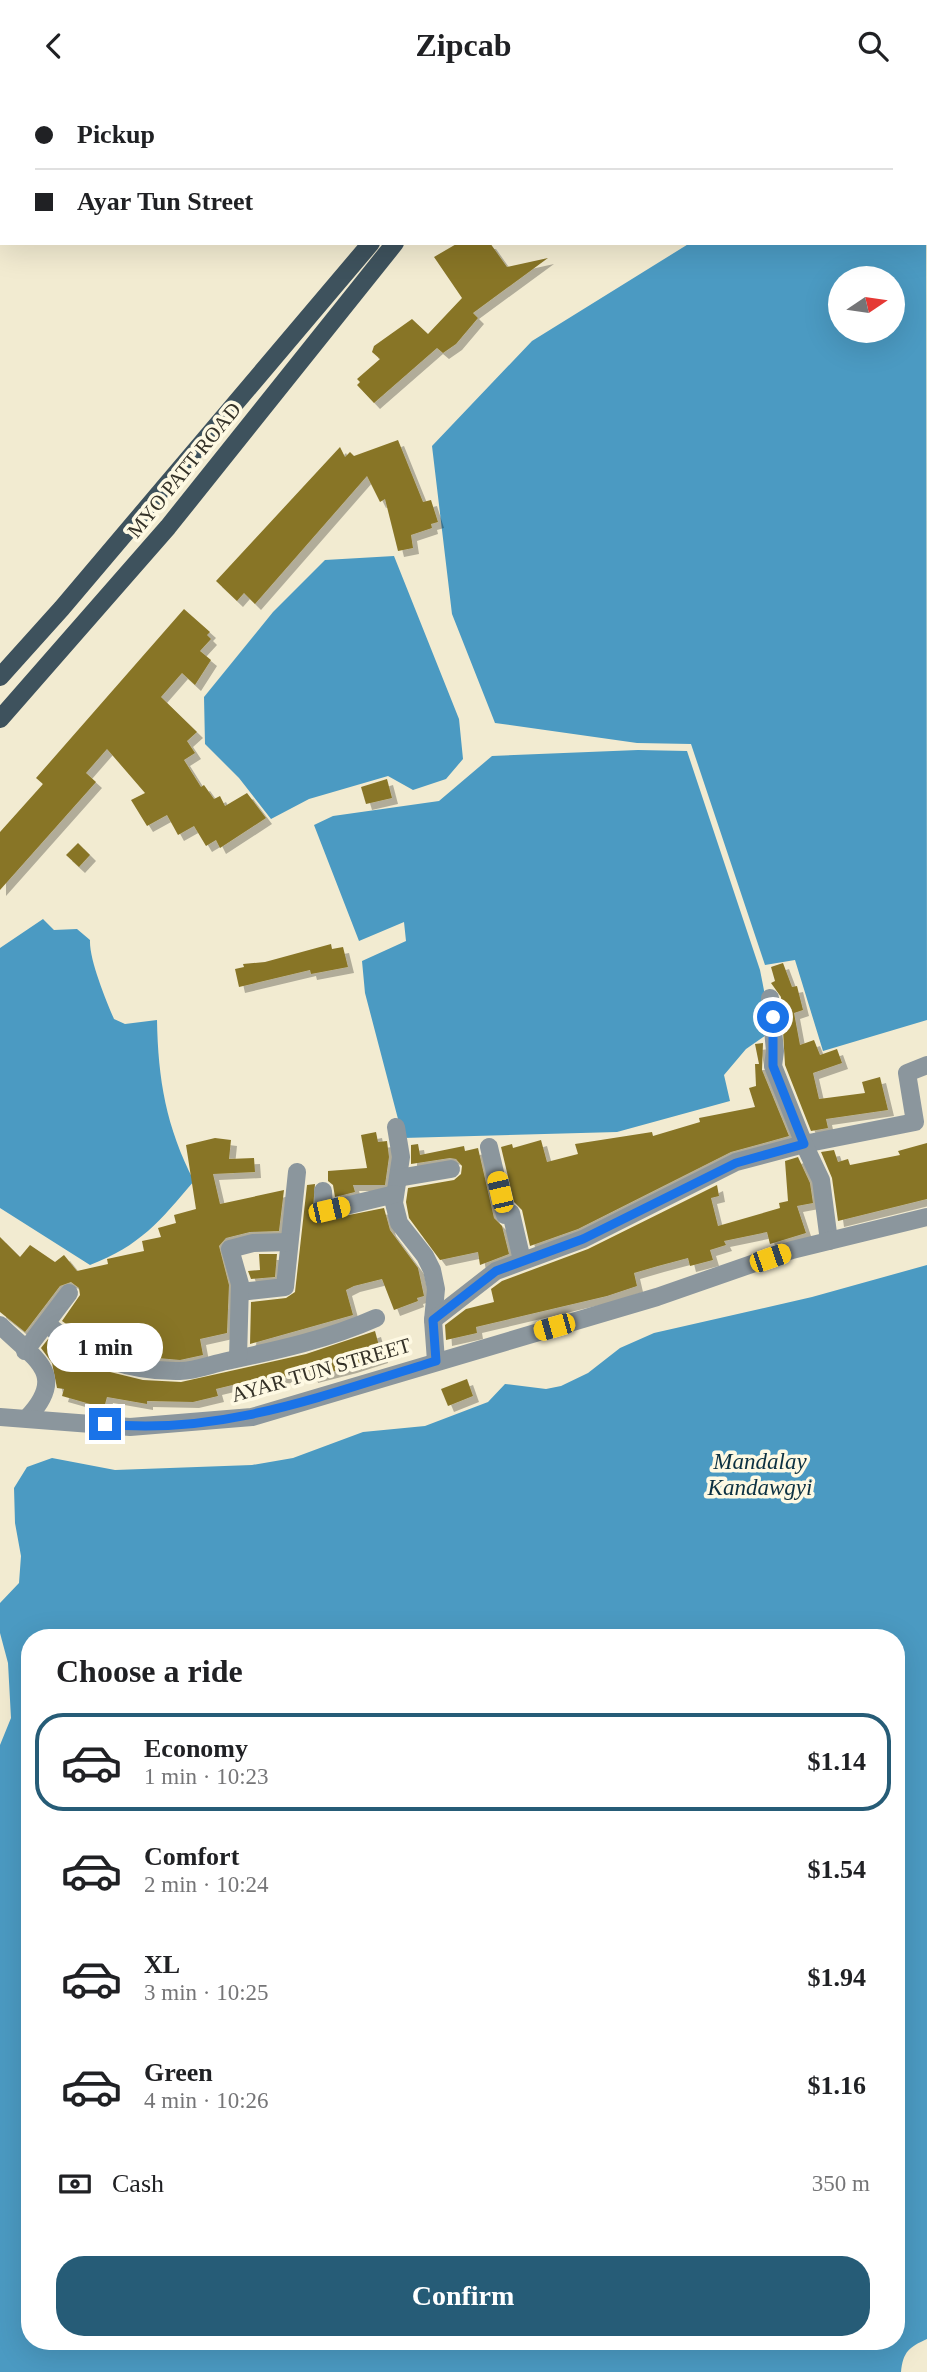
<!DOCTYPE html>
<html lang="en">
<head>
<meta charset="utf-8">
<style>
  body { margin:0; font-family:"Times New Roman",serif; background:#f6f6f6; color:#202124; height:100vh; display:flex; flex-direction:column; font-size:26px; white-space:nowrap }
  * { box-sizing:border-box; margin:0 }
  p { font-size:23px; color:#757577 }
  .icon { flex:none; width:38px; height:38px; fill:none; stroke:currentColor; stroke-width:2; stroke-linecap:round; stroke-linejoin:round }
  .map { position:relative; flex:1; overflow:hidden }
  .panel { position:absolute; left:21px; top:1538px; width:884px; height:721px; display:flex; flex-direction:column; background:#fff; border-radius:28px; box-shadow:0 7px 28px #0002 }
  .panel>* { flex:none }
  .guide { position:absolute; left:0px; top:0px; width:928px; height:154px; box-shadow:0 7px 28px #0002; display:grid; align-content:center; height:154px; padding:0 35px; background:#fff }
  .needle { width:46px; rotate:77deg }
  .controls { position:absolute; left:828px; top:175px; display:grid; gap:14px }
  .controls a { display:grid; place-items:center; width:77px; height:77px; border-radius:50%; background:#fff; box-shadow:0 7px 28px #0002; font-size:35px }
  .end { position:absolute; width:32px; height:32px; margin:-16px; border:9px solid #1a73e8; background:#fff; box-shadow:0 0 0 4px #fff }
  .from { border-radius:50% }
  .bubble { position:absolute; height:49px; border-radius:24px; background:#fff; box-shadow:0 7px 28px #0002; font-size:23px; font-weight:700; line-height:49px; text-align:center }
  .car { position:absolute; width:21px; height:42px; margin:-21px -10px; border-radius:9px; box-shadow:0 0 5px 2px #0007; background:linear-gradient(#f5c518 24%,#345 0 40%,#f5c518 0 76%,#345 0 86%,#f5c518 0) }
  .guide b { display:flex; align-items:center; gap:24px; height:66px; font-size:26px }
  .guide b+b { border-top:2px solid #e0e0e0 }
  .guide i { width:18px; height:18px; background:#202124 }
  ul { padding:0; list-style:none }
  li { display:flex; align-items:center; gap:21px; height:98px; margin:0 14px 10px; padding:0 21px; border:4px solid transparent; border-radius:28px }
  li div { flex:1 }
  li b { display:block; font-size:26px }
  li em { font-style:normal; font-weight:700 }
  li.on { border-color:#265c77 }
  li>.icon { width:63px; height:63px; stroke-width:1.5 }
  h2 { padding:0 35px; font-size:32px; line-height:84px }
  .pay { display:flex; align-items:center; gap:18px; height:77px; padding:0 35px; font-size:26px }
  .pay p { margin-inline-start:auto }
  .primary-button { display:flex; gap:14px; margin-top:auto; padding:14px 35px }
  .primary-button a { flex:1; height:80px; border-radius:28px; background:#265c77; color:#fff; font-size:28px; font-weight:700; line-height:80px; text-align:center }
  header { display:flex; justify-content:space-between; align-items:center; height:91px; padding:0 35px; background:#fff; font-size:32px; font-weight:700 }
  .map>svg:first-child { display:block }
  .water { fill:#4b9ac2; fill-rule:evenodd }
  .building { fill:#887528; filter:url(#shadow) }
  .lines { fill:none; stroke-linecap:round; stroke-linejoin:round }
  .minor { stroke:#8b969d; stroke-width:18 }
  .major { stroke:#3e525d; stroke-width:18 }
  .route { stroke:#1a73e8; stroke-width:9 }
  .labels { text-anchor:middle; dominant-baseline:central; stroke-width:7; stroke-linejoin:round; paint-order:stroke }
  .street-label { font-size:21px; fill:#343127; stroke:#fef9e3 }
  .water-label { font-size:23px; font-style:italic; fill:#0b3041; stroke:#fef9e3 }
</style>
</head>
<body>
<header><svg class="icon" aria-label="back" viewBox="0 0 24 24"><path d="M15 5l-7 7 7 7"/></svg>Zipcab<svg class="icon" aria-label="search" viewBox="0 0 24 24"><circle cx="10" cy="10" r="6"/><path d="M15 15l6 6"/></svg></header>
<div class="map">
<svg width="927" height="2281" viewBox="0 0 927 2281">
  <defs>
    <filter id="shadow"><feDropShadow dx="6" dy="6" stdDeviation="0" flood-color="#0004"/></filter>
  </defs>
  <rect width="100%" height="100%" fill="#f2ebd1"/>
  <g class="water">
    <path d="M926 68 927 929 823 960 795 869 765 874 691 653 637 652 495 632 452 523 432 355 532 250 690 152H926ZM892 187V240H840V187Z"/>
    <path d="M394 465 459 628 463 668 446 688 413 699 388 685 309 708 271 728 239 687 205 653 204 606 273 521 325 469Z"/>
    <path d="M638 659 687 660 760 879 772 940 746 958 724 984 730 1010 617 1041 403 1047 365 902 362 870 406 850 404 831 359 850 314 734 333 725 439 710 492 665Z"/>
    <path d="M43 828 54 839 77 838 90 849C89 868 106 909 114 928L125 933 157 929C158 988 166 1036 194 1090 160 1130 140 1155 90 1174L0 1117V857Z"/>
    <path d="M927 1174V2248C909 2256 903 2261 901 2281H0V1654L11 1627 8 1572 0 1542V1512L19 1492 21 1465 15 1432 14 1397 27 1376 52 1367 115 1379 252 1374 293 1367 363 1341 425 1335 488 1311 505 1293 546 1298 561 1295 588 1282 620 1257 654 1242 812 1206ZM30 1547H896V2250H30Z"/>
  </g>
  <g class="building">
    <path d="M458 152H490L507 176 548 167 473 222 478 227 456 253 443 262 437 257 374 312 357 294 360 291 357 288 380 268 372 261 374 255 412 228 428 243 462 207 434 166Z"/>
    <path d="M398 349 423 411 431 409 438 431 431 433 432 437 411 444 413 457 398 460 385 408 380 411 367 385 255 513 244 502 237 510 216 490 340 356 345 366 350 361 354 365Z"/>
    <path d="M184 518 210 541 207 544 211 548 200 560 211 569 195 594 182 582 161 606 197 641 187 650 195 662 184 669 201 696 204 694 214 708 220 705 225 715 247 702 266 727 220 757 216 749 206 755 194 735 178 744 167 724 147 735 131 709 145 702 107 658 86 682 96 691 0 799V741L43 693 36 687Z"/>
    <path d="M387 688 392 707 366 713 361 696Z"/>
    <path d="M78 752 90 764 79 776 66 764Z"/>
    <path d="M331 853 332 858 343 856 348 876 311 883 310 879 239 896 235 878 244 876 243 873 265 871Z"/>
    <path d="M783 872 792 896 797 895 803 919 794 922 800 954 814 949 820 964 837 958 842 972 813 982 819 1008 865 1002 862 991 880 986 888 1019 826 1028 828 1037 811 1040 785 974 781 906 771 892 775 890 771 876Z"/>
    <path d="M763 952 762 979 789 1045 731 1061 578 1138 530 1155 522 1119 514 1111 501 1056 512 1053 513 1057 541 1049 547 1071 578 1063 575 1053 652 1041 653 1045 700 1031 699 1027 755 1016 749 997 756 995 755 973H759L755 953Z"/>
    <path d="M376 1041 378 1051 387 1050 389 1066 385 1094H353L355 1101 335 1106 333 1094 328 1090V1080L367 1077 361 1044Z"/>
    <path d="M215 1047 231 1049 229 1068 254 1067 255 1081 213 1083 220 1113 284 1099 279 1140 250 1141 226 1147 219 1155 229 1194 227 1242 200 1248 203 1264 180 1269 146 1266 113 1258 82 1244 62 1230 80 1204 79 1197 71 1191 60 1195 25 1241 0 1221V1146L20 1166 30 1154 55 1171 64 1164 77 1180 108 1173 107 1168 144 1160 142 1150 161 1146 158 1137 176 1132 174 1124 196 1118 186 1054Z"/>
    <path d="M927 1052V1108L838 1130 832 1087 821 1061 834 1059 838 1071 848 1068 850 1074 900 1064 898 1060Z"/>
    <path d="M418 1053 420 1064 464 1055 465 1060 478 1057 494 1127 502 1135 509 1163 480 1174 478 1161 440 1169 409 1127 406 1111 408 1097 454 1089 461 1083 462 1075 456 1068 450 1067 411 1073V1054Z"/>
    <path d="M798 1066 810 1092 813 1112 797 1115 806 1142 770 1153 767 1141 724 1150 726 1154 710 1159 713 1169 690 1175 688 1167 658 1175 634 1182 637 1195 607 1205 476 1236 477 1242 446 1249 445 1234 466 1218 494 1211 491 1198 502 1190 588 1158 717 1094 719 1105 711 1107 718 1135 780 1117 779 1112 788 1110 785 1070Z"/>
    <path d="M315 1093 313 1117 324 1129 384 1117 390 1139 418 1177 424 1205 417 1207 418 1210 394 1219 382 1188 354 1195 346 1199 353 1224 250 1253 251 1211 286 1207 295 1201 307 1094Z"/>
    <path d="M259 1163H277L275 1186 251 1188 248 1180 260 1179Z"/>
    <path d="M375 1240 382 1266 351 1276 312 1286 311 1280 267 1290V1287L249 1290 216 1298 218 1305 193 1311 147 1310V1313L107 1306 104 1317 62 1305 64 1298 57 1297 52 1272 41 1257 48 1248 71 1264 106 1280 143 1289 181 1291 306 1263Z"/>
    <path d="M467 1288 473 1305 448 1315 441 1298Z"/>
  </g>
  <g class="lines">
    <g class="minor">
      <path d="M418 0 425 2"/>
      <path d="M770 907 775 960 773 975 804 1053 915 1031 907 982 927 974"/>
      <path d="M396 1036 401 1066 394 1112 399 1132 425 1165 432 1179 436 1198 433 1229 436 1270"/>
      <path d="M489 1056 505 1124 511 1122 522 1169"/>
      <path d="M398 1087 451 1078"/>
      <path d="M323 1100 324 1116 329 1119 395 1103"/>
      <path d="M240 1201 285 1196 297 1081"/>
      <path d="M433 1229 496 1180 583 1148 736 1071 804 1053 821 1089 829 1150"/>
      <path d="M47 1233C83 1265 132 1281 180 1280 195 1280 212 1273 227 1270 278 1259 329 1248 376 1227"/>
      <path d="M0 1234C33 1267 69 1282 28 1326"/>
      <path d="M25 1260 69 1202"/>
      <path d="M238 1267 240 1193 230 1158 253 1152 289 1151"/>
      <path d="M0 1326 130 1336 252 1326 657 1206 792 1159 927 1126"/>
    </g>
    <g class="major">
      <path d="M505 2 506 0"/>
      <path d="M665 2 673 0"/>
      <path d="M0 586 62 517 371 152"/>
      <path d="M0 628 168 436 395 152"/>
    </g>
  </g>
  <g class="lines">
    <path class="route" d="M105 1333C221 1345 327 1303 436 1270L433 1229 496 1180 583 1148 736 1072 804 1053 773 975V926"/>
  </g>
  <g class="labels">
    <g class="street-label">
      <text transform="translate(184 379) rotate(-51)">MYO PATT ROAD</text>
      <text transform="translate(321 1279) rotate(-16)">AYAR TUN STREET</text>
    </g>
    <g class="water-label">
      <text x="760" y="1370">Mandalay<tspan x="760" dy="26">Kandawgyi</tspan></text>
    </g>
  </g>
</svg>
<div class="controls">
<a><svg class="needle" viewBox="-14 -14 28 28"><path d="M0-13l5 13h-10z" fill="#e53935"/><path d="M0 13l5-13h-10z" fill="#757577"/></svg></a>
</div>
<i class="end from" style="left:773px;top:926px"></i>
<i class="end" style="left:105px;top:1333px"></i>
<div class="bubble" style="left:47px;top:1232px;width:116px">1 min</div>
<i class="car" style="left:500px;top:1101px;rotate:347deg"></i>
<i class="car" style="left:329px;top:1119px;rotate:77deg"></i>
<i class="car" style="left:770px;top:1167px;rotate:71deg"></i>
<i class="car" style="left:554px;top:1236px;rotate:254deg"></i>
<div class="guide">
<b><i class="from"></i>Pickup</b>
<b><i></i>Ayar Tun Street</b>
</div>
<section class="panel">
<h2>Choose a ride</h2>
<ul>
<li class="on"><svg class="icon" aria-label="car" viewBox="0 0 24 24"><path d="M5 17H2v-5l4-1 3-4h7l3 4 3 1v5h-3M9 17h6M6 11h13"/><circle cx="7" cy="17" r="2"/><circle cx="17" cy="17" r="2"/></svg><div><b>Economy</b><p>1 min · 10:23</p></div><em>$1.14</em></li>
<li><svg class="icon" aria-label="car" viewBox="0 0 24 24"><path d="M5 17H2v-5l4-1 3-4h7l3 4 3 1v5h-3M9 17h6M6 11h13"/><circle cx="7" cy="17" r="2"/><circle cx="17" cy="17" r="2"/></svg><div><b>Comfort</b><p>2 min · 10:24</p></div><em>$1.54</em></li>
<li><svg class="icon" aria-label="car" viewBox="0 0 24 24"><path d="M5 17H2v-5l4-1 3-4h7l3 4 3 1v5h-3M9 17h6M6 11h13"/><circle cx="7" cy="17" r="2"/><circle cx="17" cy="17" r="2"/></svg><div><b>XL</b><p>3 min · 10:25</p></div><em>$1.94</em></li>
<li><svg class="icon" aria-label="car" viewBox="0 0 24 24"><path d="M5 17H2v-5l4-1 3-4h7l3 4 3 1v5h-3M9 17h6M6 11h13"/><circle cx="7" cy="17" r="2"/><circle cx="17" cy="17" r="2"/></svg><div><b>Green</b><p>4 min · 10:26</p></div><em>$1.16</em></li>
</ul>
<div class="pay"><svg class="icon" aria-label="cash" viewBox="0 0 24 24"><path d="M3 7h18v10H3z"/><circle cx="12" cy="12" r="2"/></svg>Cash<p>350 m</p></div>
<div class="primary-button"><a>Confirm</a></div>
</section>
</div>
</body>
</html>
